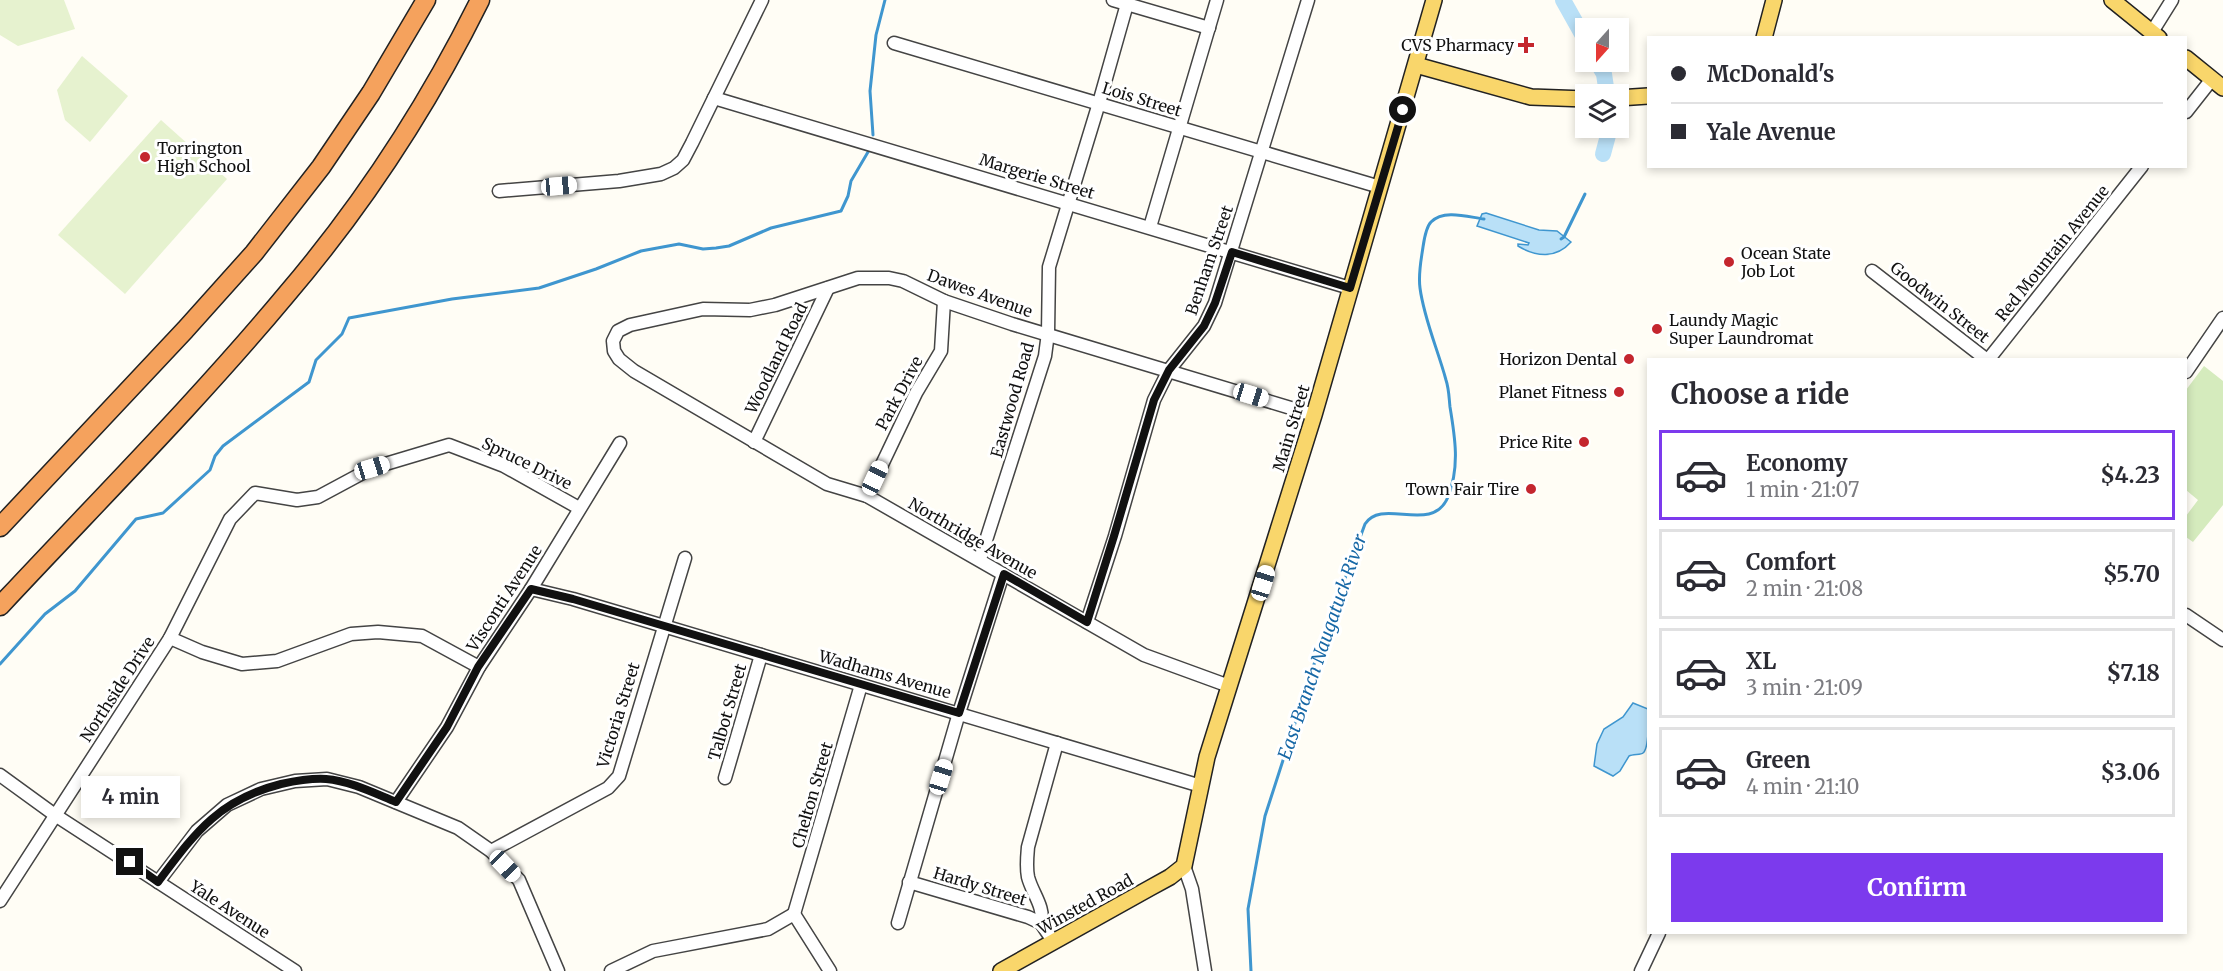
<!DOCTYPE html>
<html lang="en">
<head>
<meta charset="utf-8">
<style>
  body { margin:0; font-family:Merriweather,serif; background:#f2f2f3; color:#2b2b33; height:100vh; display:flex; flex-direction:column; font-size:22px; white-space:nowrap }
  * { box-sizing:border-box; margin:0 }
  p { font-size:20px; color:#7c7c81 }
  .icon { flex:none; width:33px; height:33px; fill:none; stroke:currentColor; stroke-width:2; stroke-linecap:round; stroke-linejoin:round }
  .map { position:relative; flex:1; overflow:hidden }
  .panel { position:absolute; left:1647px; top:358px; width:540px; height:576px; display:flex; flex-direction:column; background:#fff; border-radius:0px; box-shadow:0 3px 9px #0003 }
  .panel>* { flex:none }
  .banner { position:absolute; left:1647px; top:36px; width:540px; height:132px; border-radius:0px; box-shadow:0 3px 9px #0003; display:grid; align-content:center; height:132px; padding:0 24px; background:#fff }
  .needle { width:39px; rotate:201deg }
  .tools { position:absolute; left:1575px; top:18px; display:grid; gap:12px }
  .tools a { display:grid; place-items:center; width:54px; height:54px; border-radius:0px; background:#fff; box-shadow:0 3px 9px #0003; font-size:30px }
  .end { position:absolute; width:27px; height:27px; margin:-14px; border:8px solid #111; background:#fff; box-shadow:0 0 0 3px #fff }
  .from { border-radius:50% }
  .bubble { position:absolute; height:42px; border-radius:0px; background:#fff; box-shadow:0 3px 9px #0003; font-size:20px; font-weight:700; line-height:42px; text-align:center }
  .car { position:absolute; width:18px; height:36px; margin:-18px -9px; border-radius:8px; box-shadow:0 0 4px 2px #0007; background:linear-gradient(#fff 24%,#345 0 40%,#fff 0 76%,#345 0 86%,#fff 0) }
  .banner b { display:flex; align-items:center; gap:21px; height:57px; font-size:22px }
  .banner b+b { border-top:2px solid #e1e1e2 }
  .banner i { width:15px; height:15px; background:#2b2b33 }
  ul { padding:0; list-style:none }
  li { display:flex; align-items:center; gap:18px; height:90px; margin:0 12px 9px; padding:0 12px; border:3px solid #e1e1e2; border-radius:0px }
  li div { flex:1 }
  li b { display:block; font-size:22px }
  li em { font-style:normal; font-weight:700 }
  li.active { border-color:#7c3aed }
  li>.icon { width:54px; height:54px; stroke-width:1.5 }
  h2 { padding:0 24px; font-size:27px; line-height:72px }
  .primary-button { display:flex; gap:12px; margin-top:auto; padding:12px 24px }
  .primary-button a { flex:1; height:69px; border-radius:0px; background:#7c3aed; color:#fff; font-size:24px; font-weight:700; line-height:69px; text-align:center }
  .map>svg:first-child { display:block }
  .green { fill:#d5ebbd }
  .pitch { fill:#e6f2cf }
  .water { fill:#b9e0f7; stroke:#3f96cf; stroke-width:1.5 }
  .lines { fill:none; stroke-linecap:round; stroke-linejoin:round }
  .stream { stroke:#3f96cf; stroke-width:3 }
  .river { stroke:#b9e0f7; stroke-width:16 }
  .minor-casing { stroke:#444; stroke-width:15 }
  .major-casing { stroke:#222; stroke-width:18 }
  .highway-casing { stroke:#222; stroke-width:21 }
  .minor { stroke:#fff; stroke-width:12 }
  .major { stroke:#f9d66b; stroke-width:15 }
  .highway { stroke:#f5a25d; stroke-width:18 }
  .route { stroke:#111; stroke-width:8 }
  .poi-dot { fill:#c4262e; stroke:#fff; stroke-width:2 }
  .labels { text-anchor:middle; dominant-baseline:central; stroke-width:6; stroke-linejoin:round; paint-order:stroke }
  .poi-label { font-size:16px; fill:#111; stroke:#fff; text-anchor:end }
  .street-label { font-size:16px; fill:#111; stroke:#fff }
  .water-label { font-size:18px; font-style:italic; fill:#1768a6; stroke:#fff }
</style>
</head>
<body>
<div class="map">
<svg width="2223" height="971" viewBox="0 0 2223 971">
  <rect width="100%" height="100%" fill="#fffdf5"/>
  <path class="green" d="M2204 366 2223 381V505L2193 542 2186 537V516L2198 500 2186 490V390Z"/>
  <g class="pitch">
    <path d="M0 0H64L75 29 18 46 0 35Z"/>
    <path d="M82 56 128 96 90 142 65 120 57 90Z"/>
    <path d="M161 120 227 179 125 294 58 235Z"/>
  </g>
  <g class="water">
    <path d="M1486 213 1539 230 1557 231 1571 242C1556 259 1536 257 1518 246V244L1528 245 1529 243 1477 226 1482 214Z"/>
    <path d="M1633 703 1648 709C1649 716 1649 749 1643 753 1641 755 1633 754 1629 756L1620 771 1613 776 1594 766 1597 744 1604 729 1623 717Z"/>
  </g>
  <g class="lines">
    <g class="stream">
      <path d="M873 135 870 91 876 35 885 0"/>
      <path d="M1561 239 1564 237 1585 194"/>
      <path d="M0 664 45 614 75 591 136 519 163 513 210 470 215 456 223 446 309 382 316 360 342 334 349 318 452 299 539 288 596 269 641 251 679 244 703 249 716 248 729 246 771 228 841 211 848 196 851 181 868 152"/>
      <path d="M1251 971 1248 909 1265 816 1318 652 1365 524C1382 497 1432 535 1448 497 1460 467 1455 437 1450 407 1449 398 1449 389 1446 380 1438 350 1424 319 1420 288 1418 274 1421 261 1423 247 1424 240 1426 227 1431 222 1444 209 1468 217 1484 219"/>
    </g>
    <g class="river">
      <path d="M1563 0 1586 41"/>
      <path d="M1597 62 1604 74 1607 94"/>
      <path d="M1603 154 1610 128"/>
    </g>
    <g class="minor-casing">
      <g id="minor">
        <path d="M1113 0 1209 28"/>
        <path d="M2152 32 2172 0"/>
        <path d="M894 43 1380 187"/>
        <path d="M714 98 1350 288"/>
        <path d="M2186 112 2212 79"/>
        <path d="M499 191 619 181 661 174 674 168 683 160 692 143 762 0"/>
        <path d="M1150 227 1217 0"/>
        <path d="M1872 271 1987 360"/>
        <path d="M1988 360 2142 166"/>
        <path d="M2186 372 2223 318"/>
        <path d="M754 442 828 288"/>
        <path d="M867 496 916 393 941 351 944 301"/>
        <path d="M980 559 1045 356 1048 333 1049 267 1099 103 1127 4"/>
        <path d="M531 589 573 599 1201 786"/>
        <path d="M2186 615 2223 640"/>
        <path d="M1087 622 1115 536 1154 400 1169 370 1204 326 1215 303 1308 0"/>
        <path d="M170 638 202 652 242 664 277 661 351 634 378 632 422 636 479 667"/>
        <path d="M1229 686 1144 655 867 496 827 484 634 371 619 359 614 351 613 341 618 331 630 325 703 309 750 310 775 305 858 278H889L903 281 944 301 1012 324 1314 415"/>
        <path d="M0 775 55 815 295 971"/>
        <path d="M725 778 761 655"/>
        <path d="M396 802 447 727 479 667 531 589 620 443"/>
        <path d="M491 851 608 788 619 776 685 558"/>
        <path d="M1184 866 1192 889 1205 971"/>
        <path d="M158 882 197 831 227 805 261 789 295 781 327 779 359 787 458 828 491 851 519 880 558 971"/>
        <path d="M909 882 1028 917 1041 923"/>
        <path d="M0 901 170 638 230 519 255 493 297 500 318 497 372 468 449 445 504 466 579 508"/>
        <path d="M794 914 861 685"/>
        <path d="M794 914 830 971"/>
        <path d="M898 923 959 713 1003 574"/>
        <path d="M1053 941 1041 923C1045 907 1032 893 1028 877 1026 867 1027 858 1028 847L1057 743"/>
        <path d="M611 971 653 951 768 929 794 914"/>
        <path d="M1641 971 1659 933"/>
      </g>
    </g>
    <g class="major-casing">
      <g id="major">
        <path d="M2112 0 2159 38"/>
        <path d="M1764 38 1774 0"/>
        <path d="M2186 58 2223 88"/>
        <path d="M1416 65 1531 97 1586 99"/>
        <path d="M1618 98 1648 96"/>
        <path d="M1001 971 1150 888 1170 877 1184 866 1207 757 1314 415 1434 0"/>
      </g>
    </g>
    <g class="highway-casing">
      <g id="highway">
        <path d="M0 527 185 330 254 253 321 167 371 93 426 0"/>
        <path d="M0 606C96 503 196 403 286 295 362 206 428 105 480 0"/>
      </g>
    </g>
    <use href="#minor" class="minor"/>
    <use href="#major" class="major"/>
    <use href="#highway" class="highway"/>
  </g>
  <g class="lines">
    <path class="route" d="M130 862 158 882C195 833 218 800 281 784 295 781 311 778 326 779 350 781 374 793 396 802L447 727 478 667 531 589 573 599 959 713 1004 574 1087 622 1114 536 1154 400 1169 370 1204 326 1215 303 1232 252 1350 288 1403 110"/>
  </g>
  <g class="poi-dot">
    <path d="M1523 36h6v6h6v6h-6v6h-6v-6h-6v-6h6z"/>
    <circle cx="145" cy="157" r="6"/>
    <circle cx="1729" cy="262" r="6"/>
    <circle cx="1657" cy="329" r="6"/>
    <circle cx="1629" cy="359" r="6"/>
    <circle cx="1619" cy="392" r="6"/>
    <circle cx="1584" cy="442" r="6"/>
    <circle cx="1531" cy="489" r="6"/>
  </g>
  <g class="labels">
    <g class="poi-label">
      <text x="1514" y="45">CVS Pharmacy</text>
      <text x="157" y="148" text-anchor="start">Torrington<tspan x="157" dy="18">High School</tspan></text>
      <text x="1741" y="253" text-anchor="start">Ocean State<tspan x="1741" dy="18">Job Lot</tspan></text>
      <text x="1669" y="320" text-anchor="start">Laundy Magic<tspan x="1669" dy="18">Super Laundromat</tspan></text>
      <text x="1617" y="359">Horizon Dental</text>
      <text x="1607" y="392">Planet Fitness</text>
      <text x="1572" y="442">Price Rite</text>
      <text x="1519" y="489">Town Fair Tire</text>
    </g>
    <g class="street-label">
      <text transform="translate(1142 99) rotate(17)">Lois Street</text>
      <text transform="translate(1037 176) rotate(17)">Margerie Street</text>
      <text transform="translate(2052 253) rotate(-51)">Red Mountain Avenue</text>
      <text transform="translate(1209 260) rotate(-71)">Benham Street</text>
      <text transform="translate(980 293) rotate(20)">Dawes Avenue</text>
      <text transform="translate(1940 302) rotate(38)">Goodwin Street</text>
      <text transform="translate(776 358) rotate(-64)">Woodland Road</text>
      <text transform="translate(899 393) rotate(-62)">Park Drive</text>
      <text transform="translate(1012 400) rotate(-74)">Eastwood Road</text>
      <text transform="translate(1291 428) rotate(-73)">Main Street</text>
      <text transform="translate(527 463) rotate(26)">Spruce Drive</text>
      <text transform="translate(973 538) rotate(30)">Northridge Avenue</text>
      <text transform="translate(504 598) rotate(-57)">Visconti Avenue</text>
      <text transform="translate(885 674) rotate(16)">Wadhams Avenue</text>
      <text transform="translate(117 689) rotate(-57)">Northside Drive</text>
      <text transform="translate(727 712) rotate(-74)">Talbot Street</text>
      <text transform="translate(618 715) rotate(-73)">Victoria Street</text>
      <text transform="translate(812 795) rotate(-74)">Chelton Street</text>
      <text transform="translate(980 886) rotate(17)">Hardy Street</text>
      <text transform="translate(1085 904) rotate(-29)">Winsted Road</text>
      <text transform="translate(230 909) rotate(33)">Yale Avenue</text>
    </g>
    <g class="water-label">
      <text transform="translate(1322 647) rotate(-71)">East Branch Naugatuck River</text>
    </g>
  </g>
</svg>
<div class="tools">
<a><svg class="needle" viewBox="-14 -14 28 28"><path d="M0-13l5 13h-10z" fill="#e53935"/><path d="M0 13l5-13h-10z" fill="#7c7c81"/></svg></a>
<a><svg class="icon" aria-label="layers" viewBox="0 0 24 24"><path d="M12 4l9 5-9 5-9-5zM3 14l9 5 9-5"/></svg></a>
</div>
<i class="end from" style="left:1403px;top:110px"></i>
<i class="end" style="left:130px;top:862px"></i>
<div class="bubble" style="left:81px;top:776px;width:99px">4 min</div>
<i class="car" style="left:559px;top:186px;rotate:85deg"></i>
<i class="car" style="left:1251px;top:395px;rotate:107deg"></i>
<i class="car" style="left:372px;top:468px;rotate:73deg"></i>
<i class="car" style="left:875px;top:478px;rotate:25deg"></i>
<i class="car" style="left:1263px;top:583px;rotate:17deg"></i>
<i class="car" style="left:941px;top:777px;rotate:17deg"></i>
<i class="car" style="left:505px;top:866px;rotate:136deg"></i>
<div class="banner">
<b><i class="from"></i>McDonald's</b>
<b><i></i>Yale Avenue</b>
</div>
<section class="panel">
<h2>Choose a ride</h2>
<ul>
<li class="active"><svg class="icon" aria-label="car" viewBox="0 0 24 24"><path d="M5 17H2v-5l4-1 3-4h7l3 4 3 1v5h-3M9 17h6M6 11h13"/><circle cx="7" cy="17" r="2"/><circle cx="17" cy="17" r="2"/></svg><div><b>Economy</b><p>1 min · 21:07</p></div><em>$4.23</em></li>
<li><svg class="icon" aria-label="car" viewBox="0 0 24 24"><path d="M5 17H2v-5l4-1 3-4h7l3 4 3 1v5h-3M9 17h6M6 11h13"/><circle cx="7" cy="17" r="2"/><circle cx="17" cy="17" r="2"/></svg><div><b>Comfort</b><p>2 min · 21:08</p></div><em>$5.70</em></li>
<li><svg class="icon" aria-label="car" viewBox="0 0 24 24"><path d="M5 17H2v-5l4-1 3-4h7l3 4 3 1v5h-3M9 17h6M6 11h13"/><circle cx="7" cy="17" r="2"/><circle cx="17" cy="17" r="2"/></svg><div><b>XL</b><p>3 min · 21:09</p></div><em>$7.18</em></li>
<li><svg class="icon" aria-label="car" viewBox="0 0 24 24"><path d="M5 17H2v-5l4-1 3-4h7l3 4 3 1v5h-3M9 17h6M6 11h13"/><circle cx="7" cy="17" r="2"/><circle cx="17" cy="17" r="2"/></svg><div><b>Green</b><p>4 min · 21:10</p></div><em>$3.06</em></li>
</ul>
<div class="primary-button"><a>Confirm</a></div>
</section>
</div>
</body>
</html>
